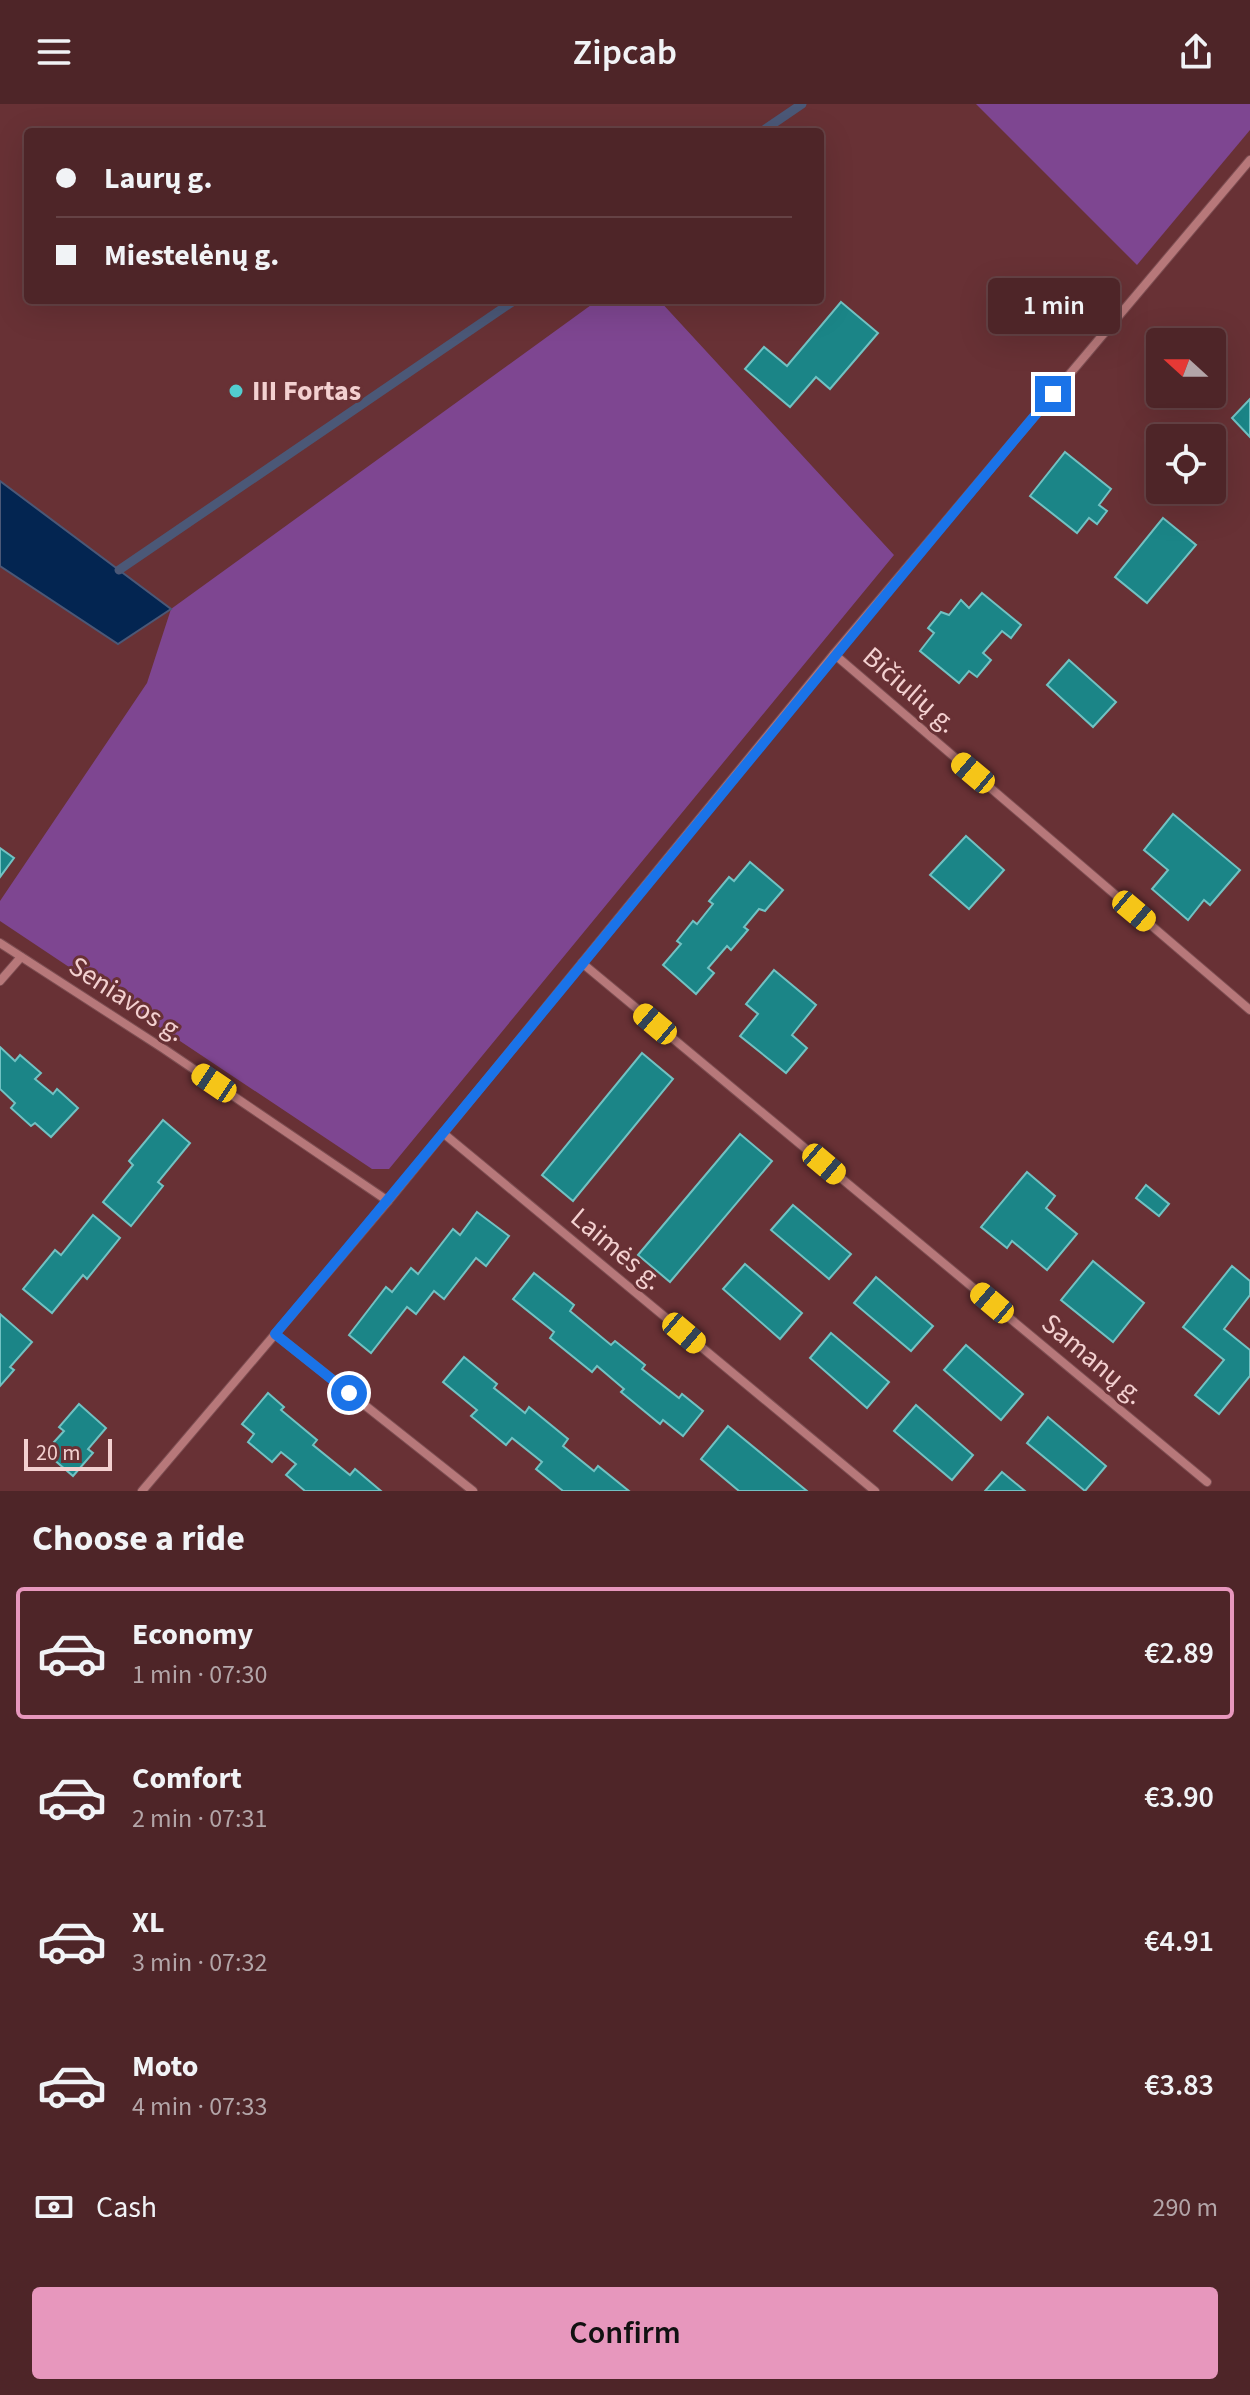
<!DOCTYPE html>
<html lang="en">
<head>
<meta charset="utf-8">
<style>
  body { margin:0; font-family:"Source Sans 3",sans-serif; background:#583134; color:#f1f3f6; height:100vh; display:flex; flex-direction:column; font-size:30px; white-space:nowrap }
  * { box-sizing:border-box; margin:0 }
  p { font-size:26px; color:#b3a5a8 }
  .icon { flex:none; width:44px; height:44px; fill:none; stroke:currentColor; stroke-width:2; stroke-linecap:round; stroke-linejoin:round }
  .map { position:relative; height:1387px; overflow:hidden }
  .panel { display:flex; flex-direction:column; background:#4e2528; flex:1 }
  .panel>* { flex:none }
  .hud { position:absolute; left:24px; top:24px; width:800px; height:176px; border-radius:8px; box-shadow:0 8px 32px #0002,0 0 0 2px #654245; display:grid; align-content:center; height:176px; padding:0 32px; background:#4e2528 }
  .needle { width:52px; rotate:291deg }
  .tools { position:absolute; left:1146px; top:224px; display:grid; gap:16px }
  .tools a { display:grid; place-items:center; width:80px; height:80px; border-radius:8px; background:#4e2528; box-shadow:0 8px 32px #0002,0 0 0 2px #654245; font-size:40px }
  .scale { position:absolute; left:24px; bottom:20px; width:88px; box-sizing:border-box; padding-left:8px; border:4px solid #f3d0d0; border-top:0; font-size:22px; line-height:28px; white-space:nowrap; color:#f3d0d0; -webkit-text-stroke:6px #683135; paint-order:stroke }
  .end { position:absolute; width:36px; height:36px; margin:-18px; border:10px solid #1a73e8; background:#fff; box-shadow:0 0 0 4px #fff }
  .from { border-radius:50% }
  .bubble { position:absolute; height:56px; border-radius:8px; background:#4e2528; box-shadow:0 8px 32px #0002,0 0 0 2px #654245; font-size:26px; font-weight:600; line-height:56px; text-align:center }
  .car { position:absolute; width:24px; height:48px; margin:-24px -12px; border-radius:10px; box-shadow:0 0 6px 2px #0007; background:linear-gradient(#f5c518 24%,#345 0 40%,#f5c518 0 76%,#345 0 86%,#f5c518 0) }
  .hud b { display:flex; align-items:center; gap:28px; height:76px; font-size:30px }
  .hud b+b { border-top:2px solid #654245 }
  .hud i { width:20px; height:20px; background:#f1f3f6 }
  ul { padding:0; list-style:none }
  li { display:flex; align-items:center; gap:24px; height:132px; margin:0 16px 12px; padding:0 16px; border:4px solid transparent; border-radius:8px }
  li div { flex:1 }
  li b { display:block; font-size:30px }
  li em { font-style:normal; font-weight:600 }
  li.active { border-color:#e797bd }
  li>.icon { width:72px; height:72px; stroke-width:1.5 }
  h2 { padding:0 32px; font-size:36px; line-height:96px }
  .pay { display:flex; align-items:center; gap:20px; height:88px; padding:0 32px; font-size:30px }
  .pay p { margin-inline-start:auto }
  .action { display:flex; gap:16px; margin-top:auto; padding:16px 32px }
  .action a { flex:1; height:92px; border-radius:8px; background:#e797bd; color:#111; font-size:32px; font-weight:600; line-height:92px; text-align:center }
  header { display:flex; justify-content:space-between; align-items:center; height:104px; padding:0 32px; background:#4e2528; font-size:36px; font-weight:600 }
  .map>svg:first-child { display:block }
  .green { fill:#7e4691 }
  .water { fill:#032551; stroke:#4b5877; stroke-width:2 }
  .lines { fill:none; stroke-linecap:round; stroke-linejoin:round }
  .stream { stroke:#4b5877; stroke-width:9 }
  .building { fill:#1b8587; stroke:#71c2c3; stroke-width:2 }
  .minor-casing { stroke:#7d4e52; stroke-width:10 }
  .minor { stroke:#b7787a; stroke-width:8 }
  .route { stroke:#1a73e8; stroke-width:10 }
  .poi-dot { fill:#52cdcf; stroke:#683135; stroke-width:3 }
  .labels { text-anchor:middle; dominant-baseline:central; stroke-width:6; stroke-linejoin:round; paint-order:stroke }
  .poi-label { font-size:28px; font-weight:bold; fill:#f3d0d0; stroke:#683135; text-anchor:start }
  .street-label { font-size:28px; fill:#f3d0d0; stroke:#683135 }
</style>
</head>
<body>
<header><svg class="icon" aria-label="menu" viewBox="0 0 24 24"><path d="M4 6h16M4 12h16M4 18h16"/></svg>Zipcab<svg class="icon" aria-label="share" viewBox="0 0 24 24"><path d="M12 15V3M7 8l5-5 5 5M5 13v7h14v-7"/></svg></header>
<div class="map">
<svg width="1250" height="1387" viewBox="0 0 1250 1387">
  <rect width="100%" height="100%" fill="#683135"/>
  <g class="green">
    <path d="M976 0H1250V26L1137 161Z"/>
    <path d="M598 196H659L894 451 389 1065H372L0 817V797L147 579 171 505Z"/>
  </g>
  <path class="water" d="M0 377 171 505 118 540 0 462Z"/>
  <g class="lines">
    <g class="stream">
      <path d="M761 28 802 0"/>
      <path d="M119 466 515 196"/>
    </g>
  </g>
  <g class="building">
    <path d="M841 198 878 229 830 285 816 273 790 303 745 265 764 243 787 262Z"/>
    <path d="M1250 295V333L1232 314Z"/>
    <path d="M1065 348 1111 385 1099 401 1107 407 1097 420 1089 414 1077 429 1030 392Z"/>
    <path d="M1163 414 1196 441 1147 499 1115 473Z"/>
    <path d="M982 489 1021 521 1011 534 1002 527 983 549 991 556 977 573 969 567 959 579 920 547 934 529 928 524 941 508 949 511 961 496 969 504Z"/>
    <path d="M1069 556 1116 598 1093 623 1047 581Z"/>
    <path d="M1173 710 1240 766 1210 801 1204 796 1188 816 1152 785 1168 766 1144 746Z"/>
    <path d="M966 732 1004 766 969 805 930 771Z"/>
    <path d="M0 744 14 754 0 773Z"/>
    <path d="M750 758 783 786 765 807 759 805 744 823 748 826 731 846 727 842 708 864 714 869 696 890 663 861 681 840 677 837 693 817 697 820 713 800 709 797 729 773 734 777Z"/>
    <path d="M774 866 816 901 792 931 807 944 786 969 740 932 758 910 746 900Z"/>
    <path d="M0 943 15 957 20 951 41 969 35 975 53 990 57 985 78 1004 51 1033 35 1019 31 1022 11 1004 15 999 0 985Z"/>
    <path d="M642 949 673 975 573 1097 542 1071Z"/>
    <path d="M163 1016 190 1039 158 1078 163 1082 131 1122 103 1098 133 1061 129 1057Z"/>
    <path d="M740 1030 772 1057 670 1178 638 1151Z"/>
    <path d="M1027 1068 1055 1092 1046 1104 1077 1130 1047 1166 1012 1137 1007 1144 981 1123Z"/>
    <path d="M1146 1081 1169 1100 1159 1112 1136 1094Z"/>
    <path d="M793 1101 851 1150 829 1175 771 1126Z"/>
    <path d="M477 1108 509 1132 486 1162 476 1154 444 1195 434 1187 416 1210 407 1203 371 1249 349 1231 386 1183 392 1188 411 1164 418 1170 453 1125 460 1131Z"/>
    <path d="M93 1111 120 1134 87 1175 83 1171 52 1209 23 1185 55 1146 61 1151Z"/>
    <path d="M1093 1157 1144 1199 1113 1238 1061 1196Z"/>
    <path d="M745 1160 802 1209 780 1235 723 1185Z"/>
    <path d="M1232 1162 1250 1177V1191L1224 1225 1250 1246V1272L1219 1310 1195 1291 1224 1256 1183 1223Z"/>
    <path d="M534 1169 574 1201 570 1207 611 1241 615 1237 645 1261 642 1265 679 1294 682 1290 703 1307 683 1332 663 1316 660 1320 621 1288 624 1285 597 1262 592 1268 550 1234 554 1228 513 1195Z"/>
    <path d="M876 1173 933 1222 911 1247 854 1199Z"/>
    <path d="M0 1210 32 1238 10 1263 14 1266 0 1282Z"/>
    <path d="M831 1229 889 1278 867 1304 810 1254Z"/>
    <path d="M966 1241 1023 1290 1001 1316 944 1266Z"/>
    <path d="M464 1253 497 1280 494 1284 525 1309 529 1303 568 1335 563 1342 594 1367 598 1362 629 1387H563L536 1365 542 1358 512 1334 506 1341 471 1312 477 1306 443 1278Z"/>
    <path d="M268 1289 284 1303 281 1306 317 1336 313 1341 350 1371 355 1365 381 1387H305L286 1371 296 1360 281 1348 272 1358 248 1338 254 1330 242 1320Z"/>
    <path d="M79 1300 106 1324 88 1345 93 1349 73 1372 45 1348 64 1327 59 1323Z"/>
    <path d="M916 1301 973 1351 952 1376 894 1327Z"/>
    <path d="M1048 1313 1106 1362 1085 1387 1027 1339Z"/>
    <path d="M728 1322 807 1387H739L701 1355Z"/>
    <path d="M1002 1368 1025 1387H985Z"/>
  </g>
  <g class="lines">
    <g class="minor-casing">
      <g id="minor">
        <path d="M834 550 1250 906"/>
        <path d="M0 839 164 945 388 1097"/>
        <path d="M582 859 1207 1378"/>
        <path d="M0 877 21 853"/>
        <path d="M443 1029 875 1387"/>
        <path d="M275 1230 473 1387"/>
        <path d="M142 1387 388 1097 834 550 1250 56"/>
      </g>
    </g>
    <use href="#minor" class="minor"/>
  </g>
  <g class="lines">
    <path class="route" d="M349 1289 275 1230C538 919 791 601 1053 290"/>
  </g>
  <circle class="poi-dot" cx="236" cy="287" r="8"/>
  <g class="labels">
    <g class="poi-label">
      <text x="252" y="287">III Fortas</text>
    </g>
    <g class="street-label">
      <text transform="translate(910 586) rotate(41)">Bičiulių g.</text>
      <text transform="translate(127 895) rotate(33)">Seniavos g.</text>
      <text transform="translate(617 1145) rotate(40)">Laimės g.</text>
      <text transform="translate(1093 1255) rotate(40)">Samanų g.</text>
    </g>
  </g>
</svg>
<div class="tools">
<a><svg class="needle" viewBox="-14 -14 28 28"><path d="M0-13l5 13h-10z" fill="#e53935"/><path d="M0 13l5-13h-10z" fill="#b3a5a8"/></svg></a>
<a><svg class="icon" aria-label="locate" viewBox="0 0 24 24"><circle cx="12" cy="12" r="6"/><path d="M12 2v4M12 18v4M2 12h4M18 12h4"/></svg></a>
</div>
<div class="scale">20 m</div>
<i class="end from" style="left:349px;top:1289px"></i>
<i class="end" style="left:1053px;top:290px"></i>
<div class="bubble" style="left:988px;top:174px;width:132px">1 min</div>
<i class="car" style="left:973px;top:669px;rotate:310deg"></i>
<i class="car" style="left:1134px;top:807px;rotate:130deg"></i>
<i class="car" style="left:655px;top:920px;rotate:310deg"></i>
<i class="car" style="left:214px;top:979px;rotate:304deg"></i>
<i class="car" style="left:824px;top:1060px;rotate:130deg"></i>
<i class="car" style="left:992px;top:1199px;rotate:310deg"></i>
<i class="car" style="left:684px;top:1229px;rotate:130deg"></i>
<div class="hud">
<b><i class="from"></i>Laurų g.</b>
<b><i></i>Miestelėnų g.</b>
</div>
</div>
<section class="panel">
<h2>Choose a ride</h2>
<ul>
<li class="active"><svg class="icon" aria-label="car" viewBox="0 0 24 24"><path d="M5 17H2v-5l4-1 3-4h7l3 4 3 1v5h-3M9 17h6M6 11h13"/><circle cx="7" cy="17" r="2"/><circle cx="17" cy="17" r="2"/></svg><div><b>Economy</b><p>1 min · 07:30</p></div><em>€2.89</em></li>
<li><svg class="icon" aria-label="car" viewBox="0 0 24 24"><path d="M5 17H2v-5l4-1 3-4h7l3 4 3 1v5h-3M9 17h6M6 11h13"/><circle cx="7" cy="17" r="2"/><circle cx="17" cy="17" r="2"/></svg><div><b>Comfort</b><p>2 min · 07:31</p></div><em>€3.90</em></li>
<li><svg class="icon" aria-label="car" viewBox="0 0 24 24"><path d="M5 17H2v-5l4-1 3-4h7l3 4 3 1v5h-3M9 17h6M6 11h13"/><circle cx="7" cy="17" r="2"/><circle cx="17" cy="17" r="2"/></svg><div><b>XL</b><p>3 min · 07:32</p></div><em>€4.91</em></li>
<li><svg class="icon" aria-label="car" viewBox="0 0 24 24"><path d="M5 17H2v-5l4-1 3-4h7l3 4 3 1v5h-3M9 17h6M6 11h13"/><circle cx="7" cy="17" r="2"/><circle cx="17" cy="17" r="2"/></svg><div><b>Moto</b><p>4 min · 07:33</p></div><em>€3.83</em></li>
</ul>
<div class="pay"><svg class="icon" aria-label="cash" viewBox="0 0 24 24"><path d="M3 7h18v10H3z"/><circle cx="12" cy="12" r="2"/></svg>Cash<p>290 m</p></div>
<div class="action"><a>Confirm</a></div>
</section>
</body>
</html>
